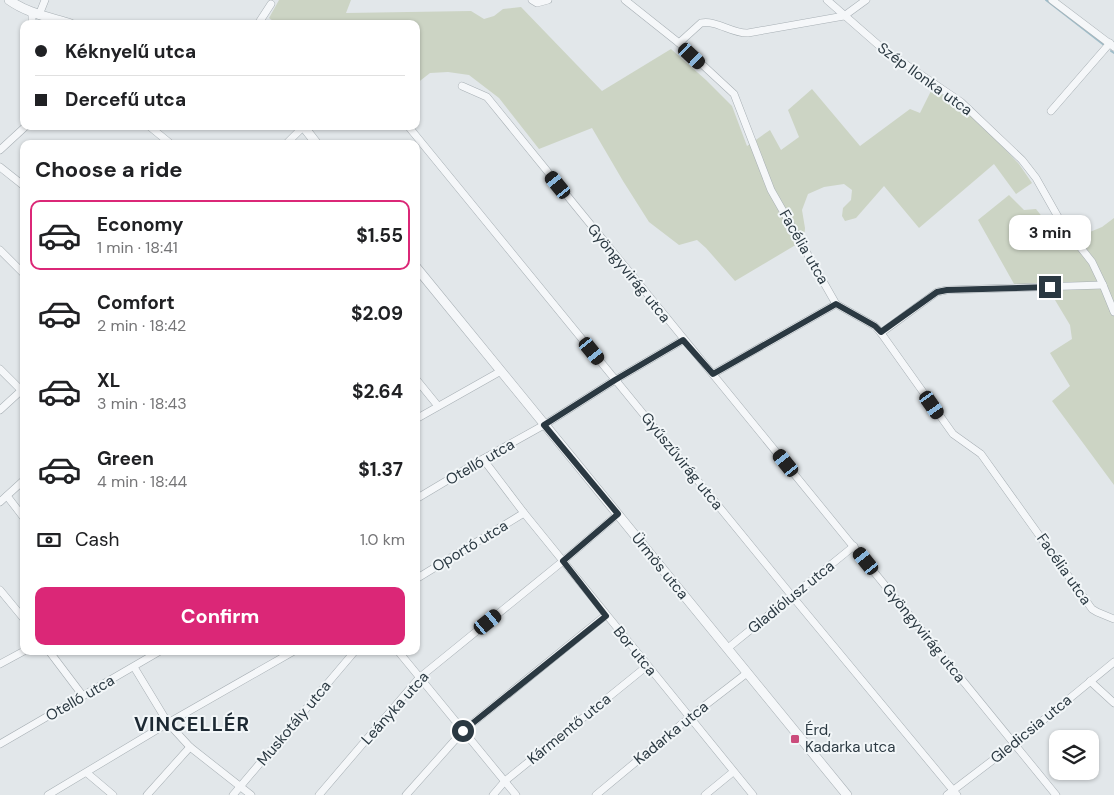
<!DOCTYPE html>
<html lang="en">
<head>
<meta charset="utf-8">
<style>
  body { margin:0; font-family:"DM Sans",sans-serif; background:#f6f6f6; color:#202124; height:100vh; display:flex; flex-direction:column; font-size:19px; white-space:nowrap }
  * { box-sizing:border-box; margin:0 }
  p { font-size:16px; color:#757577 }
  .icon { flex:none; width:28px; height:28px; fill:none; stroke:currentColor; stroke-width:2; stroke-linecap:round; stroke-linejoin:round }
  .map { position:relative; flex:1; overflow:hidden }
  .side { position:absolute; left:20px; top:140px; width:400px; height:515px; display:flex; flex-direction:column; background:#fff; border-radius:10px; box-shadow:0 1px 4px #0004 }
  .side>* { flex:none }
  .banner { position:absolute; left:20px; top:20px; width:400px; height:110px; border-radius:10px; box-shadow:0 1px 4px #0004; display:grid; align-content:center; height:110px; padding:0 15px; background:#fff }
  .fabs { position:absolute; left:1049px; top:730px; display:grid; gap:10px }
  .fabs a { display:grid; place-items:center; width:50px; height:50px; border-radius:10px; background:#fff; box-shadow:0 1px 4px #0004; font-size:25px }
  .end { position:absolute; width:22px; height:22px; margin:-11px; border:6px solid #2b3942; background:#fff; box-shadow:0 0 0 2px #fff }
  .from { border-radius:50% }
  .bubble { position:absolute; height:35px; border-radius:10px; background:#fff; box-shadow:0 1px 4px #0004; font-size:16px; font-weight:700; line-height:35px; text-align:center }
  .car { position:absolute; width:15px; height:30px; margin:-15px -8px; border-radius:6px; box-shadow:0 0 4px 1px #0007; background:linear-gradient(#222 24%,#8ab4d8 0 40%,#222 0 76%,#8ab4d8 0 86%,#222 0) }
  .banner b { display:flex; align-items:center; gap:18px; height:48px; font-size:19px }
  .banner b+b { border-top:1px solid #e0e0e0 }
  .banner i { width:12px; height:12px; background:#202124 }
  ul { padding:0; list-style:none }
  li { display:flex; align-items:center; gap:15px; height:70px; margin:0 10px 8px; padding:0 5px; border:2px solid transparent; border-radius:10px }
  li div { flex:1 }
  li b { display:block; font-size:19px }
  li em { font-style:normal; font-weight:700 }
  li.active { border-color:#db2777 }
  li>.icon { width:45px; height:45px; stroke-width:1.5 }
  h2 { padding:0 15px; font-size:22px; line-height:60px }
  .pay { display:flex; align-items:center; gap:12px; height:55px; padding:0 15px; font-size:19px }
  .pay p { margin-inline-start:auto }
  .primary-button { display:flex; gap:10px; margin-top:auto; padding:10px 15px }
  .primary-button a { flex:1; height:58px; border-radius:10px; background:#db2777; color:#fff; font-size:20px; font-weight:700; line-height:58px; text-align:center }
  .map>svg:first-child { display:block }
  .green { fill:#ccd4c4 }
  .lines { fill:none; stroke-linecap:round; stroke-linejoin:round }
  .stream { stroke:#9fbdc9; stroke-width:2 }
  .minor-casing { stroke:#a7afb4; stroke-width:8 }
  .tertiary-casing { stroke:#a7afb4; stroke-width:10 }
  .minor { stroke:#f5f7f9; stroke-width:7 }
  .tertiary { stroke:#f5f7f9; stroke-width:9 }
  .route { stroke:#2b3942; stroke-width:6 }
  .poi-dot { fill:#cb4c7c; stroke:#f2f6f8; stroke-width:2 }
  .labels { text-anchor:middle; dominant-baseline:central; stroke-width:4; stroke-linejoin:round; paint-order:stroke }
  .street-label { font-size:15px; fill:#2b3942; stroke:#f2f6f8 }
  .poi-label { font-size:15px; fill:#2b3942; stroke:#f2f6f8; text-anchor:start }
  .district-label { font-size:20px; font-weight:bold; letter-spacing:1px; fill:#1d2933; stroke:#f2f6f8 }
</style>
</head>
<body>
<div class="map">
<svg width="1114" height="795" viewBox="0 0 1114 795">
  <rect width="100%" height="100%" fill="#e2e7ea"/>
  <g class="green">
    <path d="M279 0H351L346 13 471 11 484 19 494 16 503 9 521 7 602 91 671 49 706 80 732 106 747 146 770 130 781 150 799 137 788 110 812 89 860 146 910 109 920 113 932 89 960 104 1002 146 1019 164 1032 183 1016 194 994 164 919 228 884 186 856 218 845 221 842 216 843 208 851 200 852 190 844 184 824 187 808 194 802 210 805 228 804 240 735 281 706 248 697 240 679 245 649 222 623 181 592 128 539 149 499 98 469 75 448 72 430 73 416 84V24H277L269 18Z"/>
    <path d="M1009 195 1024 210 1036 209 1063 243 1102 227 1114 218V485L1052 401 1070 386 1050 353 1072 339 1070 325 1049 290 1018 291 978 220Z"/>
  </g>
  <g class="lines">
    <g class="stream">
      <path d="M1046 0 1104 45"/>
      <path d="M1111 51 1114 53"/>
    </g>
    <g class="minor-casing">
      <g id="minor">
        <path d="M532 0 537 3 548 0"/>
        <path d="M625 0 679 43 734 94 771 190 836 304 875 326 881 333 953 434 981 454 1092 609 1097 612 1114 619"/>
        <path d="M827 0 883 49 961 102 1022 160 1036 178 1062 224 1092 262 1103 285 1114 312"/>
        <path d="M1052 0 1114 47"/>
        <path d="M32 12V20L34 24"/>
        <path d="M39 15 45 0"/>
        <path d="M258 24 271 4"/>
        <path d="M679 43 701 23C717 20 732 34 748 33L844 16 866 0"/>
        <path d="M462 86 487 97C676 330 866 562 1056 795"/>
        <path d="M1051 111 1110 43"/>
        <path d="M149 126 171 144"/>
        <path d="M408 126 792 596 957 795"/>
        <path d="M286 144 304 126"/>
        <path d="M0 150 26 126"/>
        <path d="M0 167 24 186"/>
        <path d="M0 250 24 274"/>
        <path d="M881 333 937 292 947 290 1103 285"/>
        <path d="M0 369 21 390"/>
        <path d="M713 374 836 304"/>
        <path d="M416 379 438 406"/>
        <path d="M0 410 24 388"/>
        <path d="M416 419 501 371"/>
        <path d="M483 459 524 513 753 795"/>
        <path d="M7 496 24 518"/>
        <path d="M416 499 483 459 544 425 615 380 683 340"/>
        <path d="M0 502 24 480"/>
        <path d="M416 579 524 513"/>
        <path d="M0 590 24 619"/>
        <path d="M728 648 854 546"/>
        <path d="M49 651 83 696"/>
        <path d="M398 651 516 795"/>
        <path d="M0 664 24 651"/>
        <path d="M134 667 168 723 190 747 251 795"/>
        <path d="M1090 681 1114 703"/>
        <path d="M0 744 160 651"/>
        <path d="M87 773 113 795"/>
        <path d="M48 795 168 723 294 651"/>
        <path d="M147 795 190 747"/>
        <path d="M233 795 355 651"/>
        <path d="M319 795 419 678 563 561 618 514"/>
        <path d="M406 795 463 731 606 615"/>
        <path d="M493 795 505 781 647 666"/>
        <path d="M596 795 690 717 747 673"/>
        <path d="M705 795 733 772"/>
        <path d="M947 795 1014 744 1114 662"/>
      </g>
    </g>
    <g class="tertiary-casing">
      <g id="tertiary">
        <path d="M9 0C27 13 49 17 71 24"/>
        <path d="M303 126 317 144"/>
        <path d="M416 267 847 795"/>
      </g>
    </g>
    <use href="#minor" class="minor"/>
    <use href="#tertiary" class="tertiary"/>
  </g>
  <g class="lines">
    <path class="route" d="M463 731 606 616 563 561 618 514 544 425 615 380 683 340 713 374 836 304 875 326 881 332 937 292 947 290 1050 287"/>
  </g>
  <rect class="poi-dot" x="790" y="734" width="10" height="10" rx="2.5"/>
  <g class="labels">
    <g class="street-label">
      <text transform="translate(925 79) rotate(36)">Szép Ilonka utca</text>
      <text transform="translate(804 247) rotate(60)">Facélia utca</text>
      <text transform="translate(629 273) rotate(51)">Gyöngyvirág utca</text>
      <text transform="translate(682 461) rotate(51)">Gyűszűvirág utca</text>
      <text transform="translate(480 462) rotate(-30)">Otelló utca</text>
      <text transform="translate(470 546) rotate(-31)">Oportó utca</text>
      <text transform="translate(660 566) rotate(51)">Ürmös utca</text>
      <text transform="translate(1064 569) rotate(55)">Facélia utca</text>
      <text transform="translate(791 597) rotate(-39)">Gladiólusz utca</text>
      <text transform="translate(924 633) rotate(51)">Gyöngyvirág utca</text>
      <text transform="translate(635 651) rotate(51)">Bor utca</text>
      <text transform="translate(80 698) rotate(-30)">Otelló utca</text>
      <text transform="translate(395 708) rotate(-48)">Leányka utca</text>
      <text transform="translate(294 723) rotate(-50)">Muskotály utca</text>
      <text transform="translate(569 729) rotate(-39)">Kármentő utca</text>
      <text transform="translate(1031 729) rotate(-39)">Gledicsia utca</text>
      <text transform="translate(671 733) rotate(-39)">Kadarka utca</text>
    </g>
    <g class="poi-label">
      <text x="805" y="730">Érd,<tspan x="805" dy="17">Kadarka utca</tspan></text>
    </g>
    <g class="district-label">
      <text x="192" y="724">VINCELLÉR</text>
    </g>
  </g>
</svg>
<div class="fabs">
<a><svg class="icon" aria-label="layers" viewBox="0 0 24 24"><path d="M12 4l9 5-9 5-9-5zM3 14l9 5 9-5"/></svg></a>
</div>
<i class="end from" style="left:463px;top:731px"></i>
<i class="end" style="left:1050px;top:287px"></i>
<div class="bubble" style="left:1009px;top:215px;width:82px">3 min</div>
<i class="car" style="left:692px;top:56px;rotate:133deg"></i>
<i class="car" style="left:558px;top:185px;rotate:321deg"></i>
<i class="car" style="left:592px;top:351px;rotate:141deg"></i>
<i class="car" style="left:932px;top:405px;rotate:145deg"></i>
<i class="car" style="left:786px;top:463px;rotate:321deg"></i>
<i class="car" style="left:866px;top:561px;rotate:321deg"></i>
<i class="car" style="left:488px;top:622px;rotate:51deg"></i>
<div class="banner">
<b><i class="from"></i>Kéknyelű utca</b>
<b><i></i>Dercefű utca</b>
</div>
<section class="side">
<h2>Choose a ride</h2>
<ul>
<li class="active"><svg class="icon" aria-label="car" viewBox="0 0 24 24"><path d="M5 17H2v-5l4-1 3-4h7l3 4 3 1v5h-3M9 17h6M6 11h13"/><circle cx="7" cy="17" r="2"/><circle cx="17" cy="17" r="2"/></svg><div><b>Economy</b><p>1 min · 18:41</p></div><em>$1.55</em></li>
<li><svg class="icon" aria-label="car" viewBox="0 0 24 24"><path d="M5 17H2v-5l4-1 3-4h7l3 4 3 1v5h-3M9 17h6M6 11h13"/><circle cx="7" cy="17" r="2"/><circle cx="17" cy="17" r="2"/></svg><div><b>Comfort</b><p>2 min · 18:42</p></div><em>$2.09</em></li>
<li><svg class="icon" aria-label="car" viewBox="0 0 24 24"><path d="M5 17H2v-5l4-1 3-4h7l3 4 3 1v5h-3M9 17h6M6 11h13"/><circle cx="7" cy="17" r="2"/><circle cx="17" cy="17" r="2"/></svg><div><b>XL</b><p>3 min · 18:43</p></div><em>$2.64</em></li>
<li><svg class="icon" aria-label="car" viewBox="0 0 24 24"><path d="M5 17H2v-5l4-1 3-4h7l3 4 3 1v5h-3M9 17h6M6 11h13"/><circle cx="7" cy="17" r="2"/><circle cx="17" cy="17" r="2"/></svg><div><b>Green</b><p>4 min · 18:44</p></div><em>$1.37</em></li>
</ul>
<div class="pay"><svg class="icon" aria-label="cash" viewBox="0 0 24 24"><path d="M3 7h18v10H3z"/><circle cx="12" cy="12" r="2"/></svg>Cash<p>1.0 km</p></div>
<div class="primary-button"><a>Confirm</a></div>
</section>
</div>
</body>
</html>
